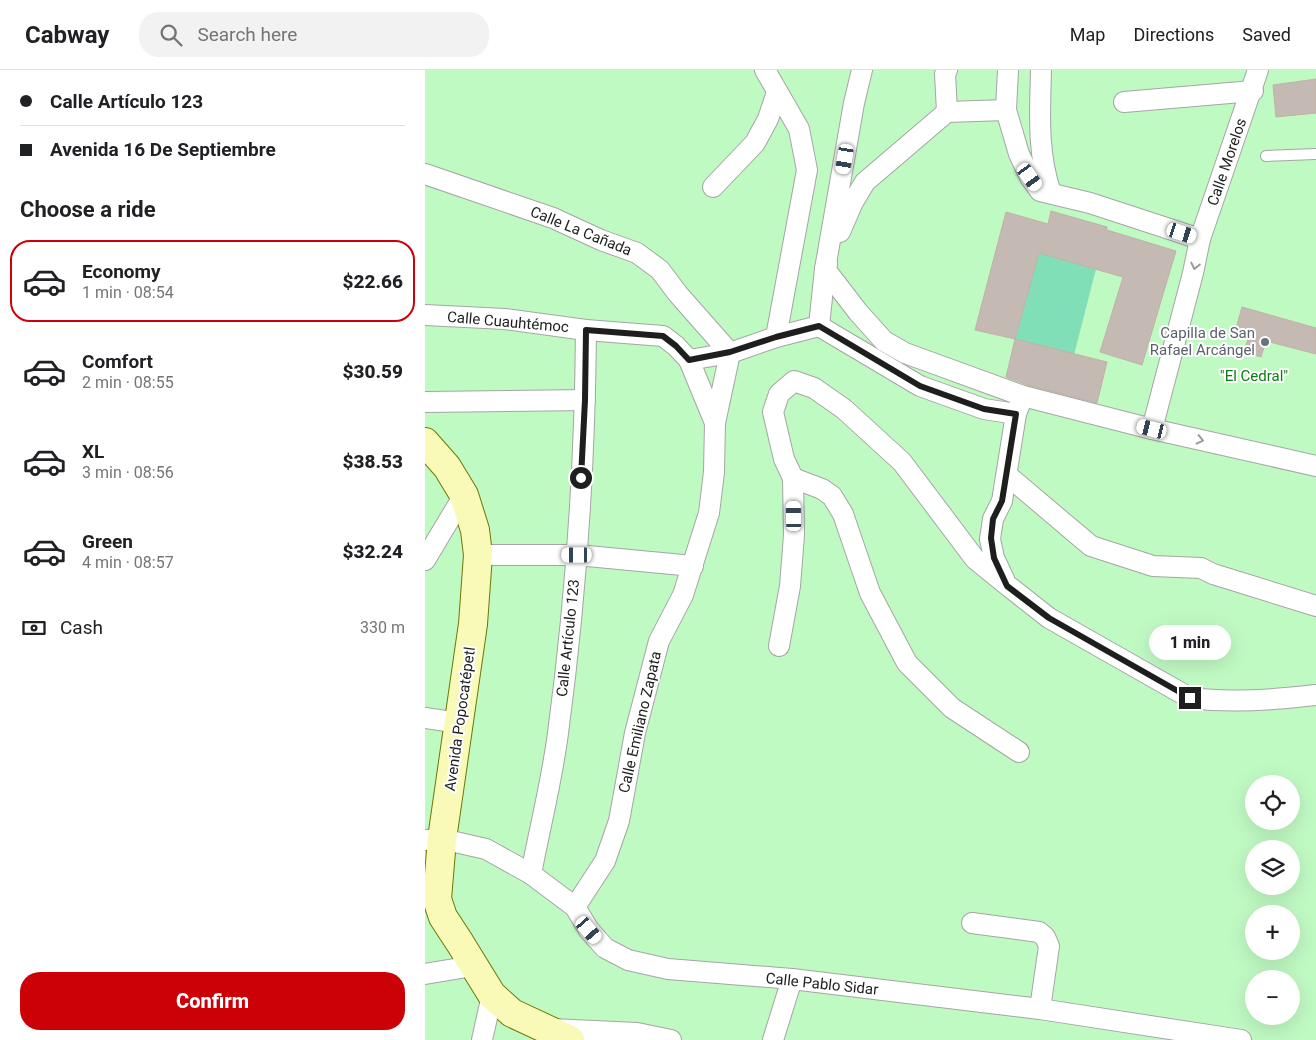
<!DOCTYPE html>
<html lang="en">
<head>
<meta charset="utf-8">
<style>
  body { margin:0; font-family:Roboto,sans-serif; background:#f2f2f2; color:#202124; height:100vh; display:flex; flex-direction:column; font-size:19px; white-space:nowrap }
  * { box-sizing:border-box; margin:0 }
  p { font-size:16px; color:#757577 }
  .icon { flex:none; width:28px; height:28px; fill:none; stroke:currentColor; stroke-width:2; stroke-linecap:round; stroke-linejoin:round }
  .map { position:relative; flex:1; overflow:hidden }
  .drawer { display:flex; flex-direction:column; background:#fff; width:425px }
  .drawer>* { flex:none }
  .hud { display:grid; align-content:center; height:110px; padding:0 20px; background:#fff }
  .tools { position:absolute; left:820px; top:705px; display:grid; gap:10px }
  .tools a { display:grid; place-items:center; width:55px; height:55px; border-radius:50%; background:#fff; box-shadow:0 5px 20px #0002; font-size:25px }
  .end { position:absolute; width:22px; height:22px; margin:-11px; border:6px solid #1e1e1e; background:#fff; box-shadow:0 0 0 2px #fff }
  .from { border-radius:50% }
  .bubble { position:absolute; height:35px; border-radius:18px; background:#fff; box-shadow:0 5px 20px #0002; font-size:16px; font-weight:800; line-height:35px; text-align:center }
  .car { position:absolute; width:15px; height:30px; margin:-15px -8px; border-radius:6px; box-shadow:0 0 4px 1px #0007; background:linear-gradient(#fff 24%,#345 0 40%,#fff 0 76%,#345 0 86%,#fff 0) }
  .hud b { display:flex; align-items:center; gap:18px; height:48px; font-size:19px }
  .hud b+b { border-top:1px solid #e0e0e0 }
  .hud i { width:12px; height:12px; background:#202124 }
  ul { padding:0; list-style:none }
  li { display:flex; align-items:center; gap:15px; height:82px; margin:0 10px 8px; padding:0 10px; border:2px solid transparent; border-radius:20px }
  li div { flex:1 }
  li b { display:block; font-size:19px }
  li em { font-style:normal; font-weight:800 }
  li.on { border-color:#cc0007 }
  li>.icon { width:45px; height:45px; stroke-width:1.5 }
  h2 { padding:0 20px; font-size:22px; line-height:60px }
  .pay { display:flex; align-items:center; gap:12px; height:55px; padding:0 20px; font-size:19px }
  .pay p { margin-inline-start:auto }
  .primary-button { display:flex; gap:10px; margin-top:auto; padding:10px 20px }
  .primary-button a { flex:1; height:58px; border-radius:20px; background:#cc0007; color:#fff; font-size:20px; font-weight:800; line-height:58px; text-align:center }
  header { display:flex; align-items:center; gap:30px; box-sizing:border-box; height:70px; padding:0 25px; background:#fff; border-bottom:1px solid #e0e0e0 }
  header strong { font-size:24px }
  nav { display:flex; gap:28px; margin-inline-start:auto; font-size:18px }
  .search { width:350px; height:45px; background:#f2f2f2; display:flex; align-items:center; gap:12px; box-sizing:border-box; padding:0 18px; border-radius:20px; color:#757577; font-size:19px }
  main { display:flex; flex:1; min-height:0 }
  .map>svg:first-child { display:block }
  .park { fill:#c0fac3; fill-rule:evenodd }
  .pitch { fill:#81dfb7 }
  .building { fill:#c4bab3; stroke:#c1b1a6 }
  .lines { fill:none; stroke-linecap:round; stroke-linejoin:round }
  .lane-casing { stroke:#a5a5a5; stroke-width:12 }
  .street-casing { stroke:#a5a5a5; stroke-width:22 }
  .secondary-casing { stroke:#6e7604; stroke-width:30 }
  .lane { stroke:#fff; stroke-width:10 }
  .street { stroke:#fff; stroke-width:20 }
  .secondary { stroke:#f9fab7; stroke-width:28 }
  .oneway { stroke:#9a9a9a }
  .route { stroke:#1e1e1e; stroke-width:6 }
  .worship-dot { fill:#6b7280; stroke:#fff; stroke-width:2 }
  .labels { text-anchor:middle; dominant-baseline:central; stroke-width:4; stroke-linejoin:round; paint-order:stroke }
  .street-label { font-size:15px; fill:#1e1e1e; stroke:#fff }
  .worship-label { font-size:15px; fill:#5b616d; stroke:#fff; text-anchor:end }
  .park-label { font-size:15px; fill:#0a7e10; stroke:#fff }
</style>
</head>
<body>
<header>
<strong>Cabway</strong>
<div class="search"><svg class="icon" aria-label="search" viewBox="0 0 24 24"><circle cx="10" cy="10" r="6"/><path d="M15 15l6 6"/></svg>Search here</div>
<nav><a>Map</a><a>Directions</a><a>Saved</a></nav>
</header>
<main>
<section class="drawer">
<div class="hud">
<b><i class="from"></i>Calle Artículo 123</b>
<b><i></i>Avenida 16 De Septiembre</b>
</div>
<h2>Choose a ride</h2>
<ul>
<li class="on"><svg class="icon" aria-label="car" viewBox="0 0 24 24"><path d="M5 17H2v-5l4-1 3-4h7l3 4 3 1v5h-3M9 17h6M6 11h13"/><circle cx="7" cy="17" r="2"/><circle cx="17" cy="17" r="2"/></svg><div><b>Economy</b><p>1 min · 08:54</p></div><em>$22.66</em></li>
<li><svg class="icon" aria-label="car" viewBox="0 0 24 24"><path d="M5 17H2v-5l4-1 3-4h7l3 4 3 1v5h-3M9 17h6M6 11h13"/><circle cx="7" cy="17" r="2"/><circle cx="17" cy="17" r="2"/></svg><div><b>Comfort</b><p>2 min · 08:55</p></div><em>$30.59</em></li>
<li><svg class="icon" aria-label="car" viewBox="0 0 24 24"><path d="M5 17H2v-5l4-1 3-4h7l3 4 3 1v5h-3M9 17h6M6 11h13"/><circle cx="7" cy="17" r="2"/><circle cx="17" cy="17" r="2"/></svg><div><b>XL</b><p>3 min · 08:56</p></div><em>$38.53</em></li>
<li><svg class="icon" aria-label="car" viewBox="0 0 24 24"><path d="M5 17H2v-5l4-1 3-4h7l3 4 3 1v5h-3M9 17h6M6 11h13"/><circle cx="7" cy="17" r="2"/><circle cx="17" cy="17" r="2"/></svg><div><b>Green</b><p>4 min · 08:57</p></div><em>$32.24</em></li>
</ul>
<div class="pay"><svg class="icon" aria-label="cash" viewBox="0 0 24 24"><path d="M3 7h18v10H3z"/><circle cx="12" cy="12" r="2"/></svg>Cash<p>330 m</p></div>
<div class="primary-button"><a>Confirm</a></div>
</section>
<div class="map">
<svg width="891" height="970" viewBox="0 0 891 970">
  <rect width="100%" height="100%" fill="#efebe4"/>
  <path class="park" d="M0 0H891V970H0ZM829 714H866V751H829ZM829 779H866V816H829ZM829 844H866V881H829ZM829 909H866V946H829Z"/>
  <path class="pitch" d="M614 183 671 199 649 285 590 269Z"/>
  <g class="building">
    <path d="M891 9V43L851 47 848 15Z"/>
    <path d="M626 141 682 157V160L751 181 717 295 675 282 698 207 614 183 590 269 550 260 581 142 623 154Z"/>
    <path d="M817 237 891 258V284L841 271 836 287 819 282 823 269 809 265Z"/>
    <path d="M590 269 682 292 672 333 602 315 581 307Z"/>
  </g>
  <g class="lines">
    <g class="lane-casing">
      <path id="lane" d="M841 86 891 84"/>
    </g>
    <g class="street-casing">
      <g id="street">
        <path d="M340 0 374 59 382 100 351 267"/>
        <path d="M437 0 429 33 400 199 433 242 459 271 480 283 598 326"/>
        <path d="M522 0 520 4 522 42"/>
        <path d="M583 0 581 40 594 84 605 107 615 121 665 133 775 169"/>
        <path d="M616 0C615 42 612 83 626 123"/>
        <path d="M699 32 828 21"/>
        <path d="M0 104 128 148 176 170 212 183 235 200 253 224 305 283"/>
        <path d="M288 117 330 73 343 49 352 22"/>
        <path d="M415 162 428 132 440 112 522 42 581 40"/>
        <path d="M0 245 80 249 161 260 238 266 251 276 264 290 305 283"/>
        <path d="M394 256 400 199 402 194"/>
        <path d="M0 332 160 330"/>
        <path d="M290 353 305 283 351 267 394 256 495 316 559 339 591 344 598 326 727 359 891 396"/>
        <path d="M727 359 768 203 775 169 833 0"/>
        <path d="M582 405 666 476 728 496 776 498 788 504 891 536"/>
        <path d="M368 408 397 419 407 426 418 444 445 523 482 593 527 638 594 682"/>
        <path d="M53 485H152L268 496"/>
        <path d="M0 490 39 425"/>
        <path d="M579 509 569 488 565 469 568 449 577 431 591 344"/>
        <path d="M354 576 365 516 369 465 368 408 359 389 348 342 354 324 369 311 389 318 419 339 477 392 550 489 582 515 624 548 765 628C807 633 850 630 891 625"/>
        <path d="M0 648 34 653"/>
        <path d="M0 770 17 769 61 779 106 804 150 837 164 860 180 878 203 890 243 899 367 909 615 939 816 970"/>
        <path d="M106 804C115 757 127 710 133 663 151 529 160 394 161 260"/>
        <path d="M150 837 180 791 194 751 210 663 234 571 258 525 284 443 289 402 290 353 264 290"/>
        <path d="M547 853 614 862 620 867 624 876 615 939"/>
        <path d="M0 904 48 896"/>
        <path d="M127 959 212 963 246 970"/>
        <path d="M57 970 67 925"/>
        <path d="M348 970 367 909"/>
      </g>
    </g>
    <g class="secondary-casing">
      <path id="secondary" d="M0 372 22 397 39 425 50 460 53 485 48 554 17 769 12 829 18 847 35 873 67 925 87 943 145 970"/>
    </g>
    <use href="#lane" class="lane"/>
    <use href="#street" class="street"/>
    <use href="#secondary" class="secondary"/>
  </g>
  <defs><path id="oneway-chevron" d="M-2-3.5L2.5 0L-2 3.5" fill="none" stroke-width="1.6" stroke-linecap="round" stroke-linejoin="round" transform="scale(1.25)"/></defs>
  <g class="oneway">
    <use href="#oneway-chevron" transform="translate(770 196) rotate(102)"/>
    <use href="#oneway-chevron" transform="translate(775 370) rotate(13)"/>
  </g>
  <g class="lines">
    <path class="route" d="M156 408 160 330 161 260 238 266 251 276 264 290 305 282 351 267 394 256 495 316 559 339 591 344 577 431 568 449 566 468 569 488 582 516 624 548 765 628"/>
  </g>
  <circle class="worship-dot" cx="840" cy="272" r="5"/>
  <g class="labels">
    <g class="street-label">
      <text transform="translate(802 92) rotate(-71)">Calle Morelos</text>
      <text transform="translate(156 161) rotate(22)">Calle La Cañada</text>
      <text transform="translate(83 252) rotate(5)">Calle Cuauhtémoc</text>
      <text transform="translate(143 568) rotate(-84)">Calle Artículo 123</text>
      <text transform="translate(35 649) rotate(-82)">Avenida Popocatépetl</text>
      <text transform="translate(215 652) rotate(-77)">Calle Emiliano Zapata</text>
      <text transform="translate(397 914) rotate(6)">Calle Pablo Sidar</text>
    </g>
    <g class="worship-label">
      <text x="830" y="263">Capilla de San<tspan x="830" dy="17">Rafael Arcángel</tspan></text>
    </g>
    <g class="park-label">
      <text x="829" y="306">"El Cedral"</text>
    </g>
  </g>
</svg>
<div class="tools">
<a><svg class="icon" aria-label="locate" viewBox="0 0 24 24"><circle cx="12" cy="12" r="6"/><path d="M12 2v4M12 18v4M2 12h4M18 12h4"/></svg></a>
<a><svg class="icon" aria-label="layers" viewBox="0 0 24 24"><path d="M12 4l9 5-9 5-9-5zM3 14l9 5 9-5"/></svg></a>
<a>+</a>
<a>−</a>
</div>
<i class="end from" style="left:156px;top:408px"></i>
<i class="end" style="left:765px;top:628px"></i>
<div class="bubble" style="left:724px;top:555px;width:82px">1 min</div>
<i class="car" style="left:420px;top:89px;rotate:190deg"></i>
<i class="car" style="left:605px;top:107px;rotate:144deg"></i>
<i class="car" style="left:757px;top:163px;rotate:108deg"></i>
<i class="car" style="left:727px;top:359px;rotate:284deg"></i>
<i class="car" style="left:369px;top:446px;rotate:359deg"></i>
<i class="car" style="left:152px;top:485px;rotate:270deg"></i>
<i class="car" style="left:164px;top:860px;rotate:139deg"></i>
</div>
</main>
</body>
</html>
